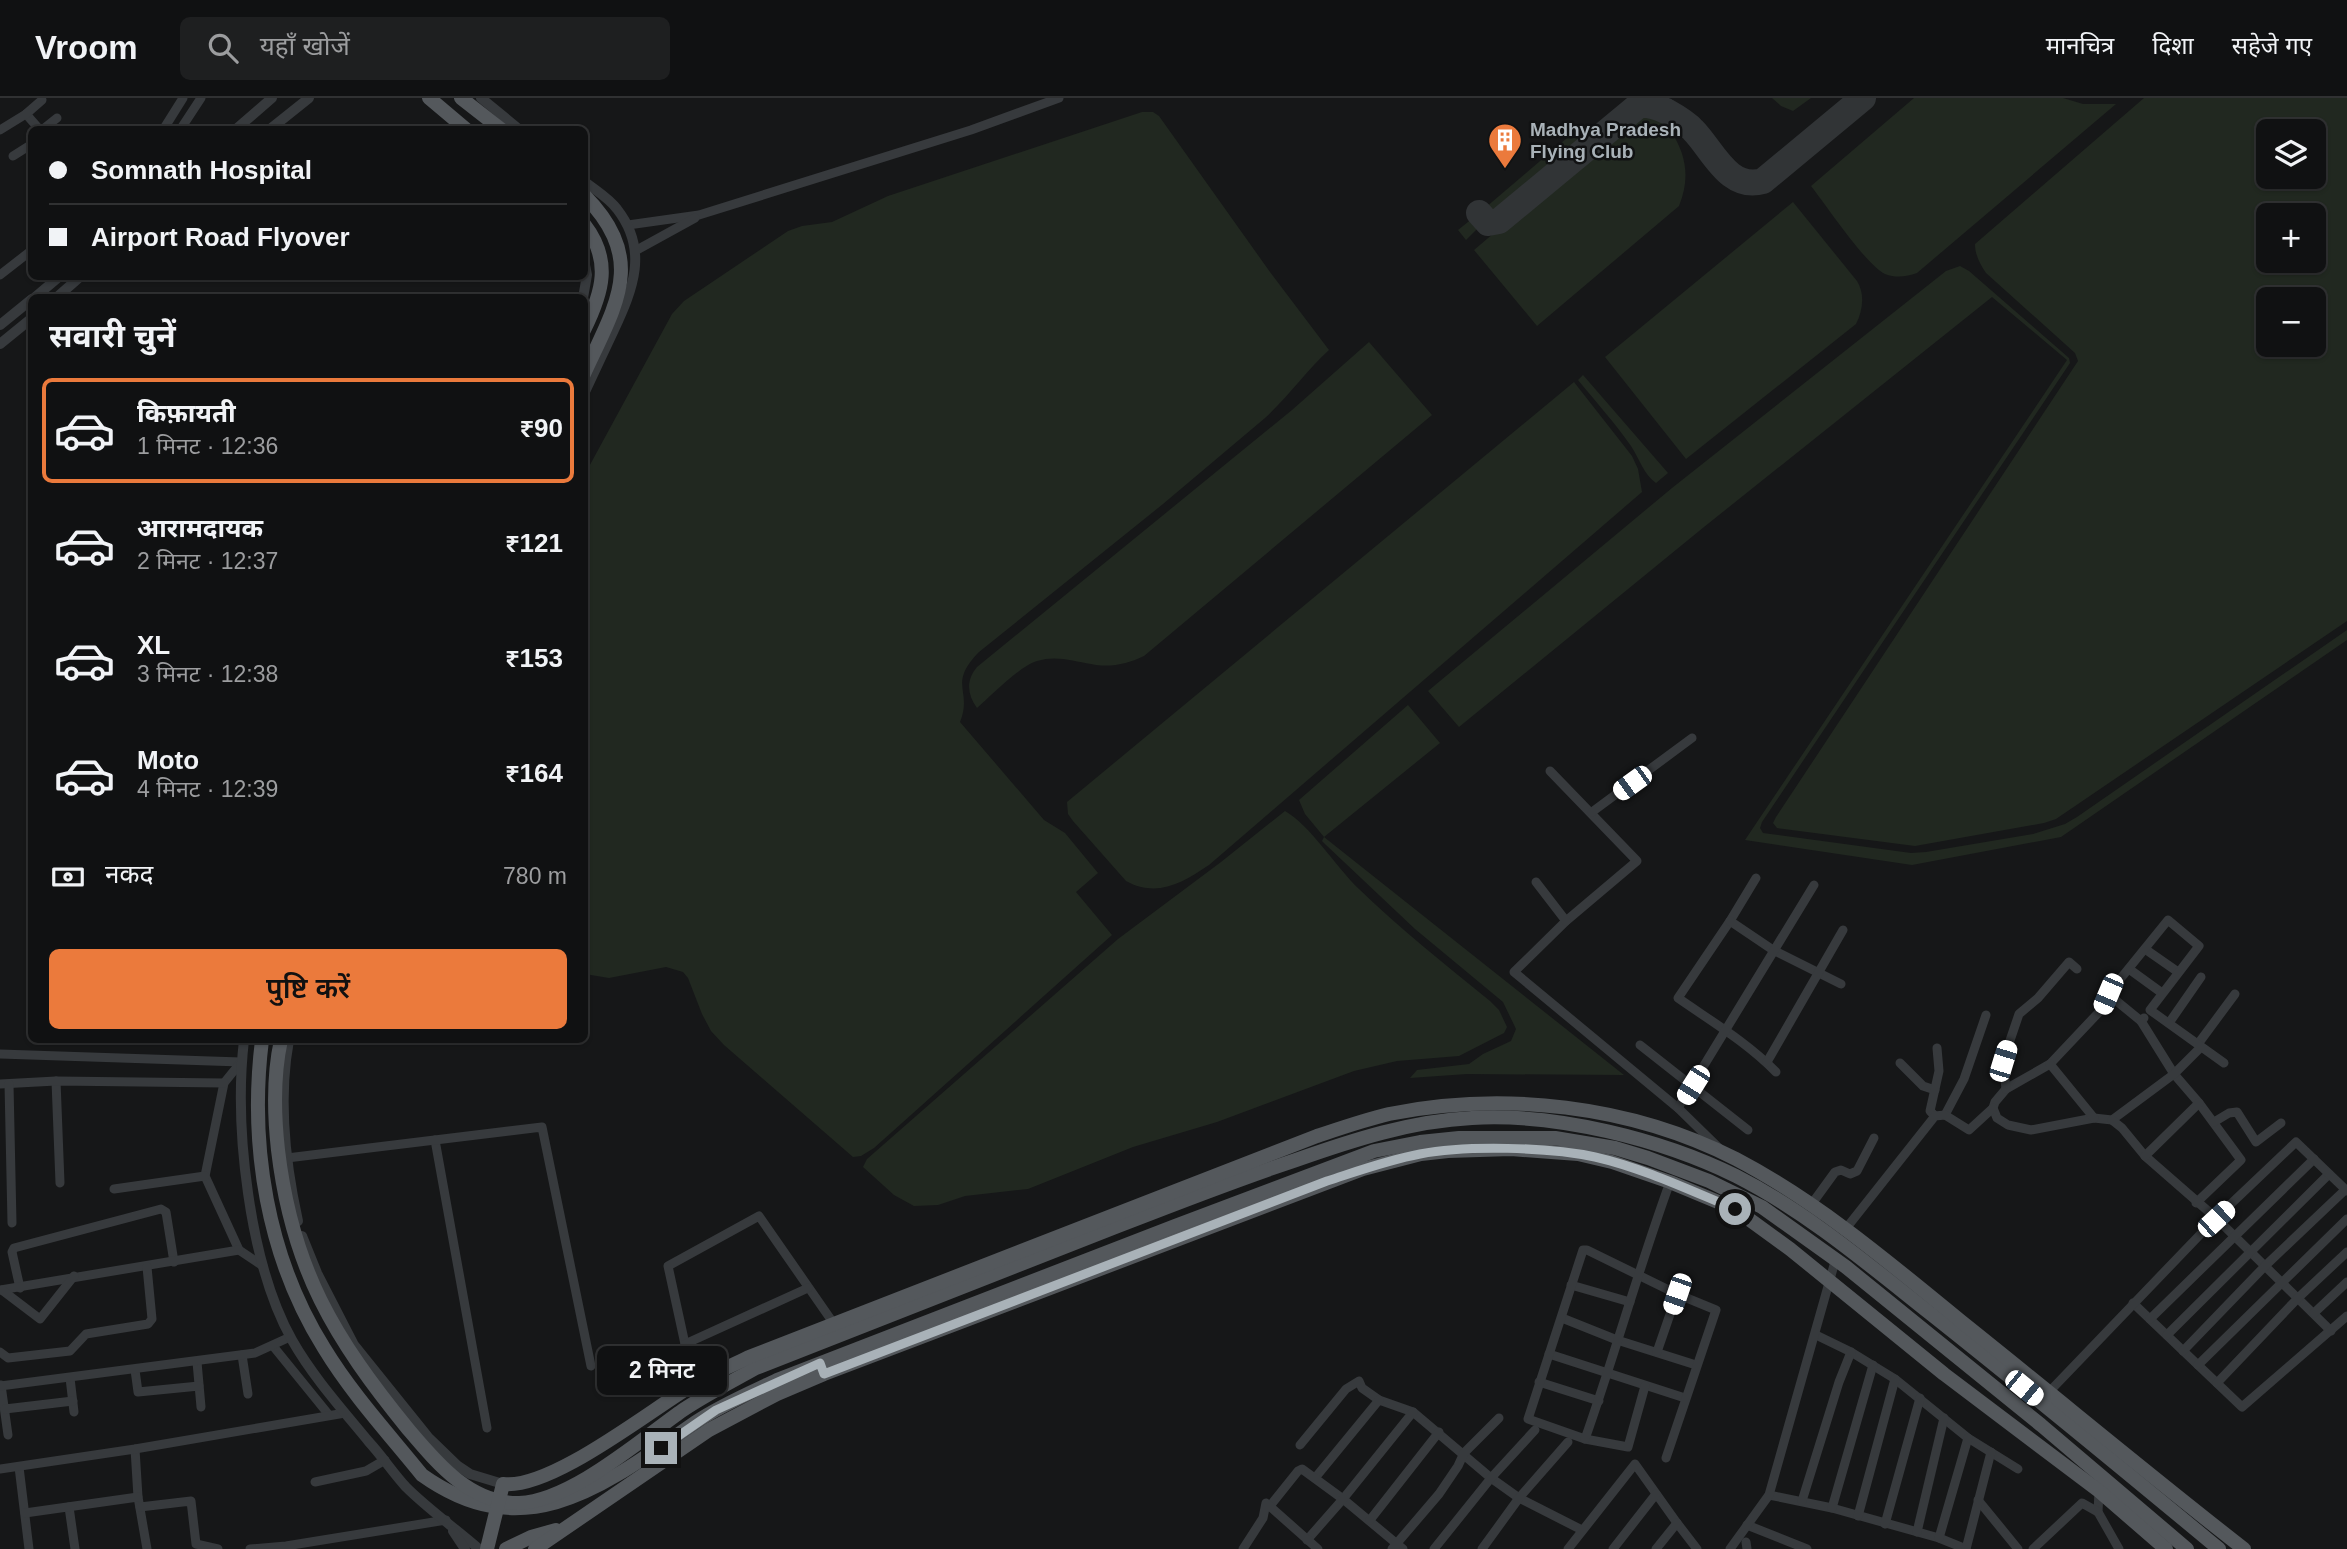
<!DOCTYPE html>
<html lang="hi">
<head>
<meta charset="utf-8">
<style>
  body { margin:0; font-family:Arial,"Noto Sans Devanagari",sans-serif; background:#1e1f20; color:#f1f3f6; height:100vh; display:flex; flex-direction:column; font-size:26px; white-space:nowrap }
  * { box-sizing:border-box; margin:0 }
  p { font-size:23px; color:#9c9d9f }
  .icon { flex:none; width:38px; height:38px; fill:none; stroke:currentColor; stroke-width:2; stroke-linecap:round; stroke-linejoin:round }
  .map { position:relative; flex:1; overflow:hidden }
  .sheet { position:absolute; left:28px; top:196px; width:560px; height:749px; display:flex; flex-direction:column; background:#101112; border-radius:10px; box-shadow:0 2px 5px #0004,0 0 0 2px #303132 }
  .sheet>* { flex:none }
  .top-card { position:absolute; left:28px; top:28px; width:560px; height:154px; border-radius:10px; box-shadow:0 2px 5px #0004,0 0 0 2px #303132; display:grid; align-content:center; height:154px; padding:0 21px; background:#101112 }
  .controls { position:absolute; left:2256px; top:21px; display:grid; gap:14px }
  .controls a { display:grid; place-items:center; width:70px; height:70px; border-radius:10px; background:#101112; box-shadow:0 2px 5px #0004,0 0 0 2px #303132; font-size:35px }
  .end { position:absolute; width:32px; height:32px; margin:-16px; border:9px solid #a9b2b8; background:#111; box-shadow:0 0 0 4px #111 }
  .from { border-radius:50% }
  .bubble { position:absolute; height:49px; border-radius:10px; background:#101112; box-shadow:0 2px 5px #0004,0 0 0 2px #303132; font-size:23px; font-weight:600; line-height:49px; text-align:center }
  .car { position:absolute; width:21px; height:42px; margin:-21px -10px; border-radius:9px; box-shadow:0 0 5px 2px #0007; background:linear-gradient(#fff 24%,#345 0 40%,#fff 0 76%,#345 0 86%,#fff 0) }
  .top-card b { display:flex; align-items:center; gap:24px; height:66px; font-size:26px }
  .top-card b+b { border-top:2px solid #303132 }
  .top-card i { width:18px; height:18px; background:#f1f3f6 }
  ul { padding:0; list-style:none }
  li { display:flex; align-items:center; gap:21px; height:105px; margin:0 14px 10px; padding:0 7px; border:4px solid transparent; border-radius:10px }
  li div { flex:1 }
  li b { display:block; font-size:26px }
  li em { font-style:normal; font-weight:600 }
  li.on { border-color:#eb7a3c }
  li>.icon { width:63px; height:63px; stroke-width:1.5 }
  h2 { padding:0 21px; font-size:32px; line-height:84px }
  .pay { display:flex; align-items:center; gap:18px; height:77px; padding:0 21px; font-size:26px }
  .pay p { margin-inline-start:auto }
  .cta { display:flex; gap:14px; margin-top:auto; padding:14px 21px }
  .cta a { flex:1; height:80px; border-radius:10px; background:#eb7a3c; color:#111; font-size:28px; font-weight:600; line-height:80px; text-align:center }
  header { display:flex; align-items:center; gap:42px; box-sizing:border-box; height:98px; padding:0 35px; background:#101112; border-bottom:2px solid #303132 }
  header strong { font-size:33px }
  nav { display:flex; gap:38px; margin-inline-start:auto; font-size:24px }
  .search { width:490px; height:63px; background:#1e1f20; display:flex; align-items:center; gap:18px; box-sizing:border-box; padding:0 24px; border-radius:10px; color:#9c9d9f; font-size:26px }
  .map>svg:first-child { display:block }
  .green { fill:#212820; fill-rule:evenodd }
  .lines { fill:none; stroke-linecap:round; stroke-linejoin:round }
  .taxiway { stroke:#313436; stroke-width:26 }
  .minor { stroke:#373a3d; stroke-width:9 }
  .tertiary { stroke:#373a3d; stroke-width:10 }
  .primary { stroke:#54585c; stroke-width:14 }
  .route { stroke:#a9b2b8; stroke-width:9 }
  .labels { text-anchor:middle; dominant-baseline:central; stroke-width:5; stroke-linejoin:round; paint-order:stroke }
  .poi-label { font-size:19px; font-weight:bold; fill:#a9b2b8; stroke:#111213; text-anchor:start }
</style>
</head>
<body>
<header>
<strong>Vroom</strong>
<div class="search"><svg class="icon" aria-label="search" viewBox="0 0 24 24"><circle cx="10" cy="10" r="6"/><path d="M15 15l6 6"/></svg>यहाँ खोजें</div>
<nav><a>मानचित्र</a><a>दिशा</a><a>सहेजे गए</a></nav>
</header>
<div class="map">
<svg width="2347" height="1451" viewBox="0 0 2347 1451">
  <rect width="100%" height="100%" fill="#161718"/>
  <g class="green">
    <path d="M1772 0H1811L1793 13 1781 8Z"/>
    <path d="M1914 0H2063L2083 6H2116L1917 175C1906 179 1896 180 1885 176 1866 167 1826 107 1811 88Z"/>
    <path d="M2144 0H2347V523L2056 721 2044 725 1915 748 1777 730 1773 725 1776 719 2078 263 2075 255 1986 175C1980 166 1975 157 1975 146ZM2268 33H2314V79H2268ZM2268 117H2314V163H2268ZM2268 201H2314V247H2268Z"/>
    <path d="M1142 14H1153L1159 18 1270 174 1329 252C1306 273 1288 299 1265 320L1163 406 979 554C947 587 973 592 960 624L1044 722 1065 735 1098 775 1076 794 1112 837 874 1050 861 1058 853 1059 724 947 711 933 702 916 688 880 683 874 666 869 609 880 585 876V376L672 216 684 203 788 133 802 128 832 124 888 98Z"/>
    <path d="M1653 17C1661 20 1665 26 1670 32 1687 57 1690 81 1679 108L1537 228 1474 152 1616 31 1634 20Z"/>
    <path d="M1581 28 1591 39 1502 113 1492 116 1485 110Z"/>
    <path d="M1793 104 1857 183C1865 196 1863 212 1856 226L1686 361 1605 259Z"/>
    <path d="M1473 120 1477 124 1476 132 1466 142 1458 132Z"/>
    <path d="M1960 168 1969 173 2069 260 2070 265 1762 724 1760 730 1763 735 1911 755 1926 754 2033 736 2065 726 2077 719 2347 532V542L2061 739 1912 767 1745 742 2067 262 1992 199 1704 429 1459 629 1428 593 1672 390 1946 173Z"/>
    <path d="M1369 244 1432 317 1144 558C1128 566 1109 570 1091 566 1073 563 1056 557 1037 563 1021 567 991 598 977 610 967 596 966 582 977 569L1292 312Z"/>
    <path d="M1583 277 1668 375 1656 385C1644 377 1639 360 1631 348 1615 325 1596 304 1578 282Z"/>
    <path d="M1574 284 1632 358 1638 371 1642 394 1209 767C1182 785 1157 800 1126 783L1073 723 1068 716 1067 704Z"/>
    <path d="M1408 607 1440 645 1324 739 1624 977 1467 976 1410 980 1417 972 1469 966 1483 956 1511 943 1516 931 1503 904 1415 831 1326 747 1322 743 1324 739 1305 716 1299 702Z"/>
    <path d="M1285 713C1310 727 1336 769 1359 791 1400 831 1446 867 1490 903L1499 912 1507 929 1504 935 1459 958 1397 963 1354 973 1217 1024 1133 1049 1028 1091 965 1098 938 1107 914 1108 894 1097 863 1069 867 1061 1118 841 1221 764Z"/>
  </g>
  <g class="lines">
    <path class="taxiway" d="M1479 115 1488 125 1499 123 1639 7C1649 6 1657 9 1666 13 1675 18 1686 24 1693 32 1713 52 1728 93 1763 83L1863 0"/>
    <g class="minor">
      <path d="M26 16 40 32"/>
      <path d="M0 32 26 16 42 2"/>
      <path d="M42 32 57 20"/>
      <path d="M163 32 183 0"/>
      <path d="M180 32 201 0"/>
      <path d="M13 58 32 46"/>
      <path d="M628 127 699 117 971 32 1059 0"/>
      <path d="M635 153 695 120"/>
      <path d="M0 177 32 152"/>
      <path d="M1550 673 1637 763 1566 823 1514 874 1678 1010 1720 1051"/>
      <path d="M1592 714 1692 640"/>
      <path d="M1756 780 1730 823 1678 900C1711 923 1748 945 1776 974"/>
      <path d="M1536 784 1566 823"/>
      <path d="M1730 823 1773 852 1841 886"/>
      <path d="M2145 851 2178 874"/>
      <path d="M2129 871 2162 895"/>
      <path d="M2108 896 2141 923 2144 920"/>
      <path d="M2141 923 2174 976 2199 1005 2241 1062 2196 1105"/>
      <path d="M2169 925 2201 879"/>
      <path d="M2198 946 2235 896"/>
      <path d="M1640 947 1748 1032"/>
      <path d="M2201 949 2174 976 2112 1022 2094 1020 2031 1032 2008 1027 1997 1020 1993 1010 1995 1004 2006 991 2050 966 2101 912 2108 896 2168 822 2199 848 2150 912 2224 965"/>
      <path d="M0 956 241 964"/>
      <path d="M241 964 224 985 205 1078 239 1152 263 1168"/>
      <path d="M1767 964 1843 832"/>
      <path d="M1900 965 1923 988 1935 992"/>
      <path d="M2050 966 2094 1020"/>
      <path d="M56 983 60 1085"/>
      <path d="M0 986 56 983 224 985"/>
      <path d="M9 986 12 1125"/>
      <path d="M2006 991 2003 963 2019 916 2038 900 2069 864 2077 871"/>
      <path d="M1678 1010 1814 787"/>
      <path d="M1945 1017 1964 981 1986 917"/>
      <path d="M1935 1018 1930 1013 1939 973 1937 950"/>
      <path d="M2112 1022 2122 1030 2145 1058 2216 1120 2331 1233"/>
      <path d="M2214 1024 2229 1015 2237 1014 2256 1044 2281 1025"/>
      <path d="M435 1042 487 1330"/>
      <path d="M2145 1058 2199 1005"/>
      <path d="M287 1060 542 1029 591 1268"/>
      <path d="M114 1091 205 1078"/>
      <path d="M1811 1107 1835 1074 1841 1072 1850 1076 1857 1073 1874 1040"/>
      <path d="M1844 1133 1935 1018 1945 1017 1969 1032 1993 1010"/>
      <path d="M1571 1187 1630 1204"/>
      <path d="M20 1190 12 1154 14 1150 161 1111 166 1114 174 1164"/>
      <path d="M0 1192 239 1152"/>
      <path d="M2 1192 40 1221 74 1178"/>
      <path d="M2133 1205 2242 1309 2347 1218"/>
      <path d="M2314 1215 2347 1184"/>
      <path d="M1562 1220 1617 1242 1696 1267"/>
      <path d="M2150 1221 2314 1061"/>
      <path d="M1816 1237 1851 1254 1895 1281 1968 1340 2018 1371"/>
      <path d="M2167 1237 2329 1076"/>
      <path d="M685 1246 668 1168 759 1118 834 1226"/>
      <path d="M273 1248 329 1317"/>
      <path d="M2183 1253 2265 1168 2345 1092"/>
      <path d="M0 1254 8 1260 70 1253 86 1236 148 1226 152 1221 147 1169"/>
      <path d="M1657 1254 1677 1196"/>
      <path d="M1549 1256 1685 1300"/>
      <path d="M242 1257 248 1296"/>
      <path d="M197 1264 201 1309"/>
      <path d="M2198 1267 2347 1121"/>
      <path d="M135 1272 138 1294 199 1288"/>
      <path d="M70 1280 74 1314"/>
      <path d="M1539 1284 1599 1303"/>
      <path d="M2217 1285 2298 1200 2347 1154"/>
      <path d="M693 1286 685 1246 808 1190"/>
      <path d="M1 1287 8 1337"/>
      <path d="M0 1288 255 1255 290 1239"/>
      <path d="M1645 1288 1628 1349 1585 1341 1528 1321 1583 1152H1587L1677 1196 1716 1212 1666 1360"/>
      <path d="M2049 1294 2216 1120 2296 1044 2347 1093"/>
      <path d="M5 1311 73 1303"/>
      <path d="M1585 1341C1615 1256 1639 1169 1670 1084"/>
      <path d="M1300 1347 1346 1291 1359 1283 1362 1290 1379 1302 1413 1314 1491 1380 1519 1400 1582 1432"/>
      <path d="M135 1351 138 1399 147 1451"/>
      <path d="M19 1369 29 1451"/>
      <path d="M0 1371 135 1351 345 1315"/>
      <path d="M1315 1380 1379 1302"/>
      <path d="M315 1384 366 1373 385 1362"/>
      <path d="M2099 1393 2098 1414 2119 1451"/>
      <path d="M1769 1397 1832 1410 1939 1440 1966 1451"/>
      <path d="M1978 1402 2018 1451"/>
      <path d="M1802 1403 1839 1284 1851 1254"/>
      <path d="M1270 1408 1298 1373 1302 1371 1343 1401 1403 1451"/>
      <path d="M69 1409 75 1451"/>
      <path d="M140 1409 191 1403 196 1446 218 1451"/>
      <path d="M1832 1410 1873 1267"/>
      <path d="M25 1415 138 1399"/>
      <path d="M1858 1418 1895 1281"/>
      <path d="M1370 1422 1439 1334"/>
      <path d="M1885 1426 1920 1300"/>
      <path d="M1747 1427 1807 1451"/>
      <path d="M1917 1434 1944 1320"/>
      <path d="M1939 1440 1968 1340"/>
      <path d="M1307 1442 1343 1401 1413 1314"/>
      <path d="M1746 1444 1747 1451"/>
      <path d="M250 1451 286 1448 446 1422"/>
      <path d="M1243 1451 1263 1420 1266 1405 1318 1451"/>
      <path d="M1392 1451 1439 1396 1458 1368 1464 1355 1499 1320"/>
      <path d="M1434 1451 1491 1380 1535 1332"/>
      <path d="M1482 1451 1519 1400 1568 1344"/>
      <path d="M1568 1451 1635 1366 1677 1425 1697 1451"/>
      <path d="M1613 1451 1656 1396"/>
      <path d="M1656 1451 1677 1425"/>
      <path d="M1730 1451 1769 1397 1836 1160"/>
      <path d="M1966 1451 1991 1354"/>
      <path d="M2033 1451 2082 1405 2098 1414"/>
    </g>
    <g class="tertiary">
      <path d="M481 0 520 32"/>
      <path d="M235 32 272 0"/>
      <path d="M269 32 309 0"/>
      <path d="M584 83C595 92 609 100 617 111 649 152 633 191 614 232 604 253 594 275 584 296"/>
      <path d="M34 200 60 178"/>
      <path d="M56 200 81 178"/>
      <path d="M583 200 587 177 584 162"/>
      <path d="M0 227 32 201"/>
      <path d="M0 246 32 220"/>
      <path d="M244 942C234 1029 249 1165 292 1242 313 1279 342 1311 369 1344 382 1358 393 1375 406 1389 428 1411 455 1430 479 1451"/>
      <path d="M289 942C278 1001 285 1064 298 1123"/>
      <path d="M302 1138 317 1175 354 1247 428 1339 458 1368 470 1376 503 1386"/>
      <path d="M453 1433 465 1451"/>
    </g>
    <g class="primary">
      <path d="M429 0 467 32"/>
      <path d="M461 0 502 32"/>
      <path d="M584 97C648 162 616 206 584 276"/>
      <path d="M584 126C612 162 603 194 584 232"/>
      <path d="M262 942C249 1047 267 1159 324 1250 352 1296 388 1335 422 1377 526 1451 605 1387 696 1324 721 1307 750 1295 777 1282L1175 1128 1374 1053 1420 1044 1459 1040H1555L1615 1050 1648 1060 1709 1083 1762 1109 1846 1169 2041 1327 2187 1451"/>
      <path d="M281 942C273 978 274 1016 278 1052 292 1171 334 1240 408 1331 436 1364 470 1406 519 1405 571 1403 640 1342 683 1312 707 1296 731 1284 756 1270 877 1222 998 1176 1118 1128 1177 1105 1236 1082 1296 1062 1353 1042 1411 1023 1472 1020 1556 1015 1661 1041 1736 1078 1807 1114 1869 1167 1931 1216 2028 1293 2124 1372 2219 1451"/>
      <path d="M487 1451 503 1386C550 1392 648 1314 691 1288 709 1276 730 1269 749 1259L1317 1038C1341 1030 1364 1022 1389 1016 1504 993 1630 1007 1736 1061 1818 1104 1891 1166 1963 1225 2057 1300 2149 1377 2244 1451"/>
      <path d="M506 1451 531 1439 556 1432"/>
      <path d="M535 1451 709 1332 777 1296 824 1276 1363 1071 1421 1056 1448 1053 1511 1051 1578 1056 1612 1064 1670 1084 1735 1111 1790 1151 1944 1276 2099 1393 2166 1451"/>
    </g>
  </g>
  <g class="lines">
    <path class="route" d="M661 1350 716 1312 820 1265 824 1276 1327 1083C1358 1073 1388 1062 1420 1056 1466 1047 1549 1049 1595 1059 1643 1070 1689 1092 1735 1111"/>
  </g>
  <defs>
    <g id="building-pin" transform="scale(1.75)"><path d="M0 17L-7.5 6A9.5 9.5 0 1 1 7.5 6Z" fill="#eb7a3c" stroke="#111213"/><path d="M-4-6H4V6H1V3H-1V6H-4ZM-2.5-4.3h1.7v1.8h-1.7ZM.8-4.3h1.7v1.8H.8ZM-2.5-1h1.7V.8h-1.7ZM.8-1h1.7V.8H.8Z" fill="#fff"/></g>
  </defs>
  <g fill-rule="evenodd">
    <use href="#building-pin" x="1505" y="42"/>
  </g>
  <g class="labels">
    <g class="poi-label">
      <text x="1530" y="31">Madhya Pradesh<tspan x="1530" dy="22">Flying Club</tspan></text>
    </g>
  </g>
</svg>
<div class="controls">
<a><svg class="icon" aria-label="layers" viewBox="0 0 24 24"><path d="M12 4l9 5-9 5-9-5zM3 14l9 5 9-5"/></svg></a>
<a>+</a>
<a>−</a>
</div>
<i class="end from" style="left:1735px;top:1111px"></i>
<i class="end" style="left:661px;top:1350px"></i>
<div class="bubble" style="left:597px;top:1248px;width:130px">2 मिनट</div>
<i class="car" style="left:1632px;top:685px;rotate:234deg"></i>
<i class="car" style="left:2108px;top:896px;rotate:203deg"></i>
<i class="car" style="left:2003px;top:963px;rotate:17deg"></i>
<i class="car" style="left:1693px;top:987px;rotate:212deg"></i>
<i class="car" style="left:2216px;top:1121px;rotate:47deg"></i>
<i class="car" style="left:1677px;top:1196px;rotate:199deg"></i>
<i class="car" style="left:2024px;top:1290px;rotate:129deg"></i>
<div class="top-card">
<b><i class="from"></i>Somnath Hospital</b>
<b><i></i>Airport Road Flyover</b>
</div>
<section class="sheet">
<h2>सवारी चुनें</h2>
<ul>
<li class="on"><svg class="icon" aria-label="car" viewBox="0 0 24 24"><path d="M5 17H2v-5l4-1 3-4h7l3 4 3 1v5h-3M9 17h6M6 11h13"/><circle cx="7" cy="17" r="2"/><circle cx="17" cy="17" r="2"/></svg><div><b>किफ़ायती</b><p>1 मिनट · 12:36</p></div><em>₹90</em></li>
<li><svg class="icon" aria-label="car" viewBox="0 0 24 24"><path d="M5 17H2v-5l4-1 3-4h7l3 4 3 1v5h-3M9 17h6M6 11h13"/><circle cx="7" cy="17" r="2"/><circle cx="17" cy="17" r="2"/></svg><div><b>आरामदायक</b><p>2 मिनट · 12:37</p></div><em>₹121</em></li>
<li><svg class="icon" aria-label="car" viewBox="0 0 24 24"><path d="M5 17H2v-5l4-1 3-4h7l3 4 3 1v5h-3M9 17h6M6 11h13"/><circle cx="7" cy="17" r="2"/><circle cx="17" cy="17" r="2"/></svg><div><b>XL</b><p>3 मिनट · 12:38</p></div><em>₹153</em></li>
<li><svg class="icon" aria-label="car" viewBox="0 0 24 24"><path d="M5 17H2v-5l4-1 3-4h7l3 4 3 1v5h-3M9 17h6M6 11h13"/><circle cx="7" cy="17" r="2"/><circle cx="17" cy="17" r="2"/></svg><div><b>Moto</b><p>4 मिनट · 12:39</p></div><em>₹164</em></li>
</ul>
<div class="pay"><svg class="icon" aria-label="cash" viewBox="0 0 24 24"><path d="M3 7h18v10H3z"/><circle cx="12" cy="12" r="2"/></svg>नकद<p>780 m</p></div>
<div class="cta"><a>पुष्टि करें</a></div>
</section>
</div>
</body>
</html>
